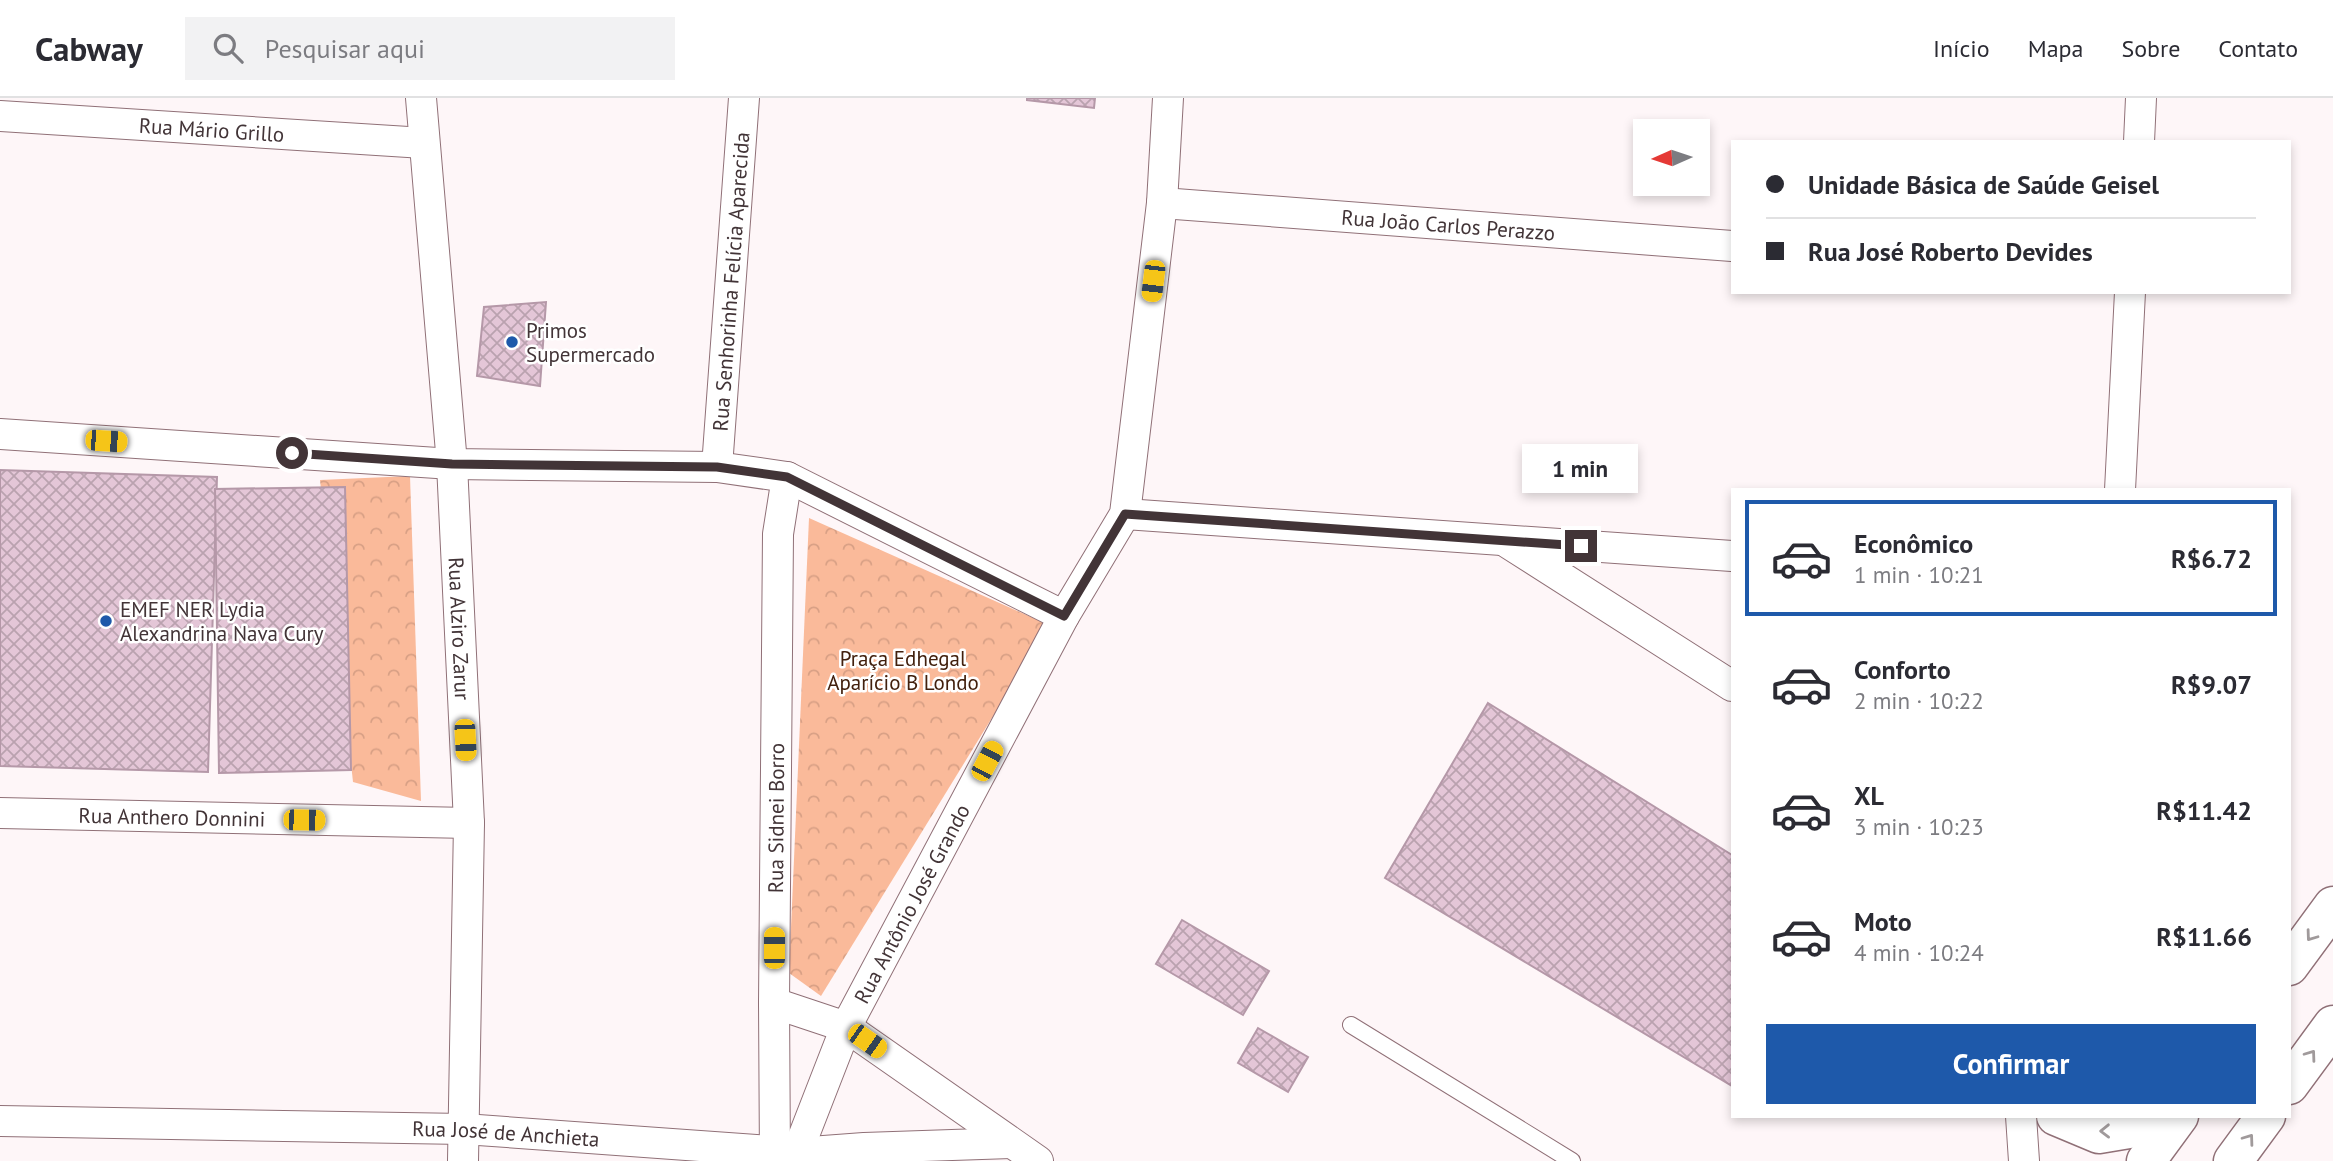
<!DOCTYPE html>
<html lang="pt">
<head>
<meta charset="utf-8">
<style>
  body { margin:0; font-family:"PT Sans",sans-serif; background:#f2f2f3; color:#2b2b33; height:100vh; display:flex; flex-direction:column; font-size:26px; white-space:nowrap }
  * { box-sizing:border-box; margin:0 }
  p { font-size:23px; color:#7c7c81 }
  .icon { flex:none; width:38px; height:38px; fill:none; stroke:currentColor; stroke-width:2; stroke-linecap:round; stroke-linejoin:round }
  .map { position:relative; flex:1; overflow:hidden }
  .side { position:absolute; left:1731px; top:390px; width:560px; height:630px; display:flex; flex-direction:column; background:#fff; border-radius:0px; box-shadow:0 4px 10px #0003 }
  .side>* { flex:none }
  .banner { position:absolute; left:1731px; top:42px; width:560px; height:154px; border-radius:0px; box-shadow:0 4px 10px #0003; display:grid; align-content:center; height:154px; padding:0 35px; background:#fff }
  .needle { width:46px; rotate:267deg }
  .fabs { position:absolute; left:1633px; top:21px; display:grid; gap:14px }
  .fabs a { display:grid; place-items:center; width:77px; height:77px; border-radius:0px; background:#fff; box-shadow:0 4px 10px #0003; font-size:35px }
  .end { position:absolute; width:32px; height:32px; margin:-16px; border:9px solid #423437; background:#fff; box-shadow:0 0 0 4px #fff }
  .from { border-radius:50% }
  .bubble { position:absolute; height:49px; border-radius:0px; background:#fff; box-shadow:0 4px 10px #0003; font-size:23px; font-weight:700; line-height:49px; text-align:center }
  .car { position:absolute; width:21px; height:42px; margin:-21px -10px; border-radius:9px; box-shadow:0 0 5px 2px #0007; background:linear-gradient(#f5c518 24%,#345 0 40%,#f5c518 0 76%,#345 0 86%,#f5c518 0) }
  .banner b { display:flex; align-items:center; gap:24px; height:66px; font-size:26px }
  .banner b+b { border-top:2px solid #e1e1e2 }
  .banner i { width:18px; height:18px; background:#2b2b33 }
  ul { padding:12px 0 0; list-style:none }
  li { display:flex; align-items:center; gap:21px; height:116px; margin:0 14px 10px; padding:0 21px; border:4px solid transparent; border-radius:0px }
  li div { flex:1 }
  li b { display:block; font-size:26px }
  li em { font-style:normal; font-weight:700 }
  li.on { border-color:#1e59aa }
  li>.icon { width:63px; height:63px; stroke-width:1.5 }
  .cta { display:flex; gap:14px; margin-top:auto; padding:14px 35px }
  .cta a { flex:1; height:80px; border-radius:0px; background:#1e59aa; color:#fff; font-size:28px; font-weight:700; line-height:80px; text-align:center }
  header { display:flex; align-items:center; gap:42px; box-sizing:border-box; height:98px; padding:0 35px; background:#fff; border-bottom:2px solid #e1e1e2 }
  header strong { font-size:33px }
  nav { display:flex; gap:38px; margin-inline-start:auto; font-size:24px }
  .search { width:490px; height:63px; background:#f2f2f3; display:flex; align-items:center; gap:18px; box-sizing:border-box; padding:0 24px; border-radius:0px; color:#7c7c81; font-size:26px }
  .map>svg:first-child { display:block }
  .park { fill:url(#park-crowns) }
  .building { fill:url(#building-cross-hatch); stroke:#b598a8; stroke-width:2 }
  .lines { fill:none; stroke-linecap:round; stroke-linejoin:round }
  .lane-casing { stroke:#907077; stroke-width:18 }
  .street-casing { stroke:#907077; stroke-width:32 }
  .secondary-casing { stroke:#907077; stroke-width:41 }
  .lane { stroke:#fff; stroke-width:16 }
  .street { stroke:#fff; stroke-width:30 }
  .secondary { stroke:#fff; stroke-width:38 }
  .oneway { stroke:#a09a9b }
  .route { stroke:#423437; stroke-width:9 }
  .poi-dot { fill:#1e59aa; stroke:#fff; stroke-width:2.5 }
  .labels { text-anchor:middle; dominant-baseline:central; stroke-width:5; stroke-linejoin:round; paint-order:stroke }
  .street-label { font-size:21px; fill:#423437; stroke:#fff }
  .poi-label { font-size:21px; fill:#423437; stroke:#fff; text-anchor:start }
  .park-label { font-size:21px; fill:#42200d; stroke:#fff }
</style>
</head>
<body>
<header>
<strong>Cabway</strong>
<div class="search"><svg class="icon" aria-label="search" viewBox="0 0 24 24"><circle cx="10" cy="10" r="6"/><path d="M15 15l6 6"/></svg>Pesquisar aqui</div>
<nav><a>Início</a><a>Mapa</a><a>Sobre</a><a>Contato</a></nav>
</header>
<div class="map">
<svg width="2333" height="1063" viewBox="0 0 2333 1063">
  <defs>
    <pattern id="park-crowns" width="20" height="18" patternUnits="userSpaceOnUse" patternTransform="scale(1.75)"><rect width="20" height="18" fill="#faba9a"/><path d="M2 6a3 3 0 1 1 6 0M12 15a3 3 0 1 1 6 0" fill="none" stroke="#d8a085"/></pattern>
    <pattern id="building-cross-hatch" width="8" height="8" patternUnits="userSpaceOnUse" patternTransform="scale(1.75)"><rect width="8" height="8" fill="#e4c6d7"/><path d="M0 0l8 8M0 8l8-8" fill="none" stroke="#baa2af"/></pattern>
  </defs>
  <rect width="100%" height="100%" fill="#fef6f8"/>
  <g class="park">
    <path d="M410 378 421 703 353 684 320 382Z"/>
    <path d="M809 420 1049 527 821 898 789 875Z"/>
  </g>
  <g class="building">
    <path d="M1027 0H1095L1094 10 1027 2Z"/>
    <path d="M546 204 540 288 477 278 484 209Z"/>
    <path d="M0 372 217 379 208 674 0 668Z"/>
    <path d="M345 389 351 672 219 675 215 391Z"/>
    <path d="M1488 605 1732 757V988L1385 780Z"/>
    <path d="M1182 822 1269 873 1243 917 1156 866Z"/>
    <path d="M1258 930 1308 959 1288 994 1238 965Z"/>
  </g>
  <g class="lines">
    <g class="lane-casing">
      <path id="lane" d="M1351 927 1572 1063"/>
    </g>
    <g class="street-casing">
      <g id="street">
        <path id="s1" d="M421 0 452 366 469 725 463 1063"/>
        <path id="s2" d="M0 18 424 45"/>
        <path d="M2139 44 2141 0"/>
        <path id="s3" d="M1162 105 1732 148"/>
        <path d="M0 336 452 366 717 369 787 379 1064 518"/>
        <path id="s4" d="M717 369 744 0"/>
        <path d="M2120 392 2130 194"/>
        <path d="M1125 416 1732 458"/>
        <path d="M1508 445 1732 588"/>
        <path id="s5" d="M0 715 469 725"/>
        <path d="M774 905 846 929 1038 1063"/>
        <path d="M2021 1018 2024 1063"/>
        <path id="s6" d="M0 1023 464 1031 797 1055 864 1050 1011 1045"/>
        <path id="s7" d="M797 1055 846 929 1064 518 1125 416 1162 105 1168 0"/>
        <path id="s8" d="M775 1063 774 905 778 436 787 379"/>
      </g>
    </g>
    <g class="secondary-casing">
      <g id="secondary">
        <path d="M2289 868 2333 808"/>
        <path d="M2289 987 2333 927"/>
        <path d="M2056 1018 2099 1036 2141 1029 2153 1018"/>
        <path d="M2146 1063 2179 1018"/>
        <path d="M2233 1063 2266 1018"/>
      </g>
    </g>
    <use href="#lane" class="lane"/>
    <use href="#street" class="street"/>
    <use href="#secondary" class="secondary"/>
  </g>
  <defs><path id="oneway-chevron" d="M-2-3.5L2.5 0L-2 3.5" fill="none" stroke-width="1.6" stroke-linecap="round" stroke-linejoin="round" transform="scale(1.75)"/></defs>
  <g class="oneway">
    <use href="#oneway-chevron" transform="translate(2311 838) rotate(126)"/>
    <use href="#oneway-chevron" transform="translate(2311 957) rotate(-54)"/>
    <use href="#oneway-chevron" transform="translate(2105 1033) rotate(179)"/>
    <use href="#oneway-chevron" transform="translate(2249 1041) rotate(-54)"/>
  </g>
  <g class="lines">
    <path class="route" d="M292 355 452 366 717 369 787 379 1064 518 1125 416 1581 448"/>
  </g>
  <g class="poi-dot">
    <circle cx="512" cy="244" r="7"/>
    <circle cx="106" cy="523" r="7"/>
  </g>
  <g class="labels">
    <g class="street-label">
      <text stroke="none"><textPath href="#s2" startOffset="212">Rua Mário Grillo</textPath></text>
      <text stroke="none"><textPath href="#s3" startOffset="287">Rua João Carlos Perazzo</textPath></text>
      <text stroke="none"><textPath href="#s4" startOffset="186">Rua Senhorinha Felícia Aparecida</textPath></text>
      <text stroke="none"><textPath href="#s1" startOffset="532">Rua Alziro Zarur</textPath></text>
      <text stroke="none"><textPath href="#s5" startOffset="172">Rua Anthero Donnini</textPath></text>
      <text stroke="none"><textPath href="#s8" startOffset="343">Rua Sidnei Borro</textPath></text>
      <text stroke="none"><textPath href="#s7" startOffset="275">Rua Antônio José Grando</textPath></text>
      <text stroke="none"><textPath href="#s6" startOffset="506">Rua José de Anchieta</textPath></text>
    </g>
    <g class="poi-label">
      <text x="526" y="232">Primos<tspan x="526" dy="24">Supermercado</tspan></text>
      <text x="120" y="511">EMEF NER Lydia<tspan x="120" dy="24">Alexandrina Nava Cury</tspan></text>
    </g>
    <g class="park-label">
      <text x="903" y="560">Praça Edhegal<tspan x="903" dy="24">Aparício B Londo</tspan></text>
    </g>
  </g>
</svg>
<div class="fabs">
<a><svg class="needle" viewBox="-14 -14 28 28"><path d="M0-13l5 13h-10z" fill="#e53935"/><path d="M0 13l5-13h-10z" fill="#7c7c81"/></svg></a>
</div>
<i class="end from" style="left:292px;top:355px"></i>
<i class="end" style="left:1581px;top:448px"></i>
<div class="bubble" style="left:1522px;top:346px;width:116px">1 min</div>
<i class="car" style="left:1153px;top:183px;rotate:187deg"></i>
<i class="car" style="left:106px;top:343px;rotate:94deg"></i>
<i class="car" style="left:465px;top:642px;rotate:177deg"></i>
<i class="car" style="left:987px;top:663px;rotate:28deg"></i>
<i class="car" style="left:304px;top:722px;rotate:91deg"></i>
<i class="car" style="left:774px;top:850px;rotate:0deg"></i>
<i class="car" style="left:867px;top:943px;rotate:125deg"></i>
<div class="banner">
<b><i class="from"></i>Unidade Básica de Saúde Geisel</b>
<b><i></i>Rua José Roberto Devides</b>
</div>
<section class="side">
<ul>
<li class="on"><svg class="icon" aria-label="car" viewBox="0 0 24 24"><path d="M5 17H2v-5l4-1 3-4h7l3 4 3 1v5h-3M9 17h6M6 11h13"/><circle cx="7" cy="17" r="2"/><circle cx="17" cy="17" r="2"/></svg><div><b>Econômico</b><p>1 min · 10:21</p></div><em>R$6.72</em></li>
<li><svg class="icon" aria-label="car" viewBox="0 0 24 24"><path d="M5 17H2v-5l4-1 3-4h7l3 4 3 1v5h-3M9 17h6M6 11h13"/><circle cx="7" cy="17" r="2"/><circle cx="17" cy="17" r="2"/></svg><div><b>Conforto</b><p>2 min · 10:22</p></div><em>R$9.07</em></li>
<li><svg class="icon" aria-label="car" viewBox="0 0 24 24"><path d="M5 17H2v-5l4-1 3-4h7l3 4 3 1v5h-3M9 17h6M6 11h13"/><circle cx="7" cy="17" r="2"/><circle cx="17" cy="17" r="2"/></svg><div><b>XL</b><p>3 min · 10:23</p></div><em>R$11.42</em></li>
<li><svg class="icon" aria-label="car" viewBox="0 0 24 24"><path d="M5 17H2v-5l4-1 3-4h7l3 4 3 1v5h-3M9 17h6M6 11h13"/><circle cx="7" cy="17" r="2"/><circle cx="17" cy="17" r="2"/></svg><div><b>Moto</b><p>4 min · 10:24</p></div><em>R$11.66</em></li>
</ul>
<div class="cta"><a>Confirmar</a></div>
</section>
</div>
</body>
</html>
